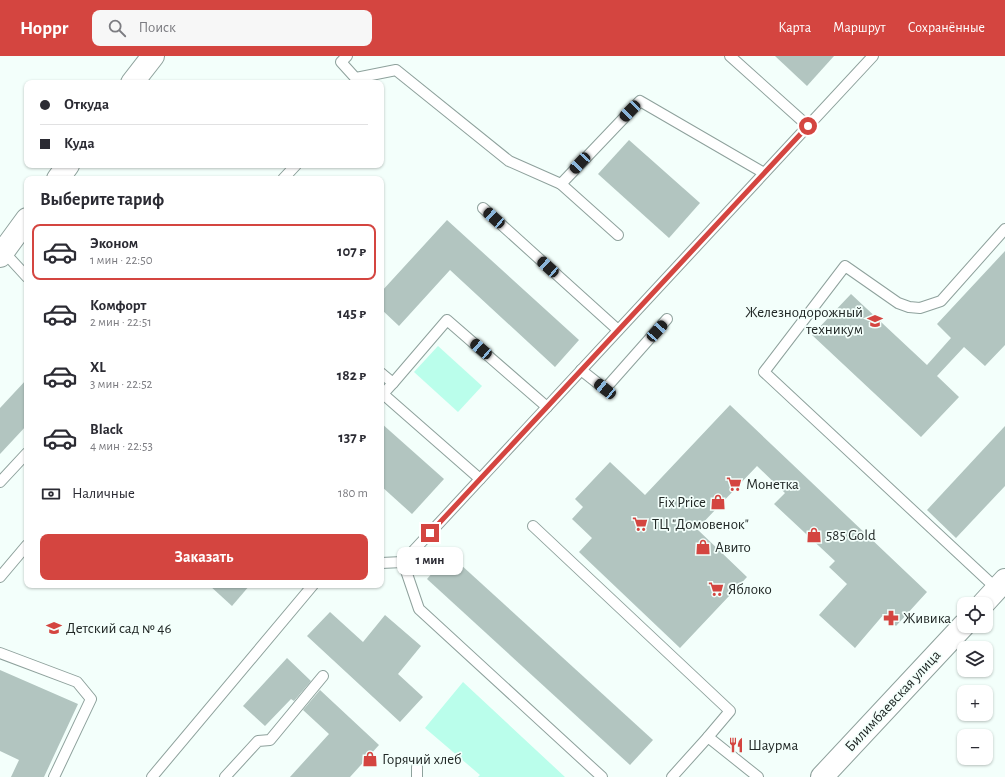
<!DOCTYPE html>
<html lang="ru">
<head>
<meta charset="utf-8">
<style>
  body { margin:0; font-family:"Alegreya Sans",sans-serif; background:#f7f7f7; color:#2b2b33; height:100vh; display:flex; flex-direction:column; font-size:15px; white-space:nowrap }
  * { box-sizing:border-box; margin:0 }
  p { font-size:13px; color:#7c7c81 }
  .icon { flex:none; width:22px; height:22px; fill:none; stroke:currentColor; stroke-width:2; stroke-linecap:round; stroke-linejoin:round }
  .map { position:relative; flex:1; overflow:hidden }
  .side { position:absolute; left:24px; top:120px; width:360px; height:412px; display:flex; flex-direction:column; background:#fff; border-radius:8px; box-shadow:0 1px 3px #0004 }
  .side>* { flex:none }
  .top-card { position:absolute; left:24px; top:24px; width:360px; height:88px; border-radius:8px; box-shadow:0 1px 3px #0004; display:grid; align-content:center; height:88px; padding:0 16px; background:#fff }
  .buttons { position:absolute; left:957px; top:541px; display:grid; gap:8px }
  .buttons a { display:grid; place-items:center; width:36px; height:36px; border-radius:8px; background:#fff; box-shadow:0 1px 3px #0004; font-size:20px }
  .end { position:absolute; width:18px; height:18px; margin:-9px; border:5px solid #d44540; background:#fff; box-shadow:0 0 0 2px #fff }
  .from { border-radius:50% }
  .bubble { position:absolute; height:28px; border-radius:8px; background:#fff; box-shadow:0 1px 3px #0004; font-size:13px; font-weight:700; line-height:28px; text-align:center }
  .car { position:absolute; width:12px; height:24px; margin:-12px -6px; border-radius:5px; box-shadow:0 0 3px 1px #0007; background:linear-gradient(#222 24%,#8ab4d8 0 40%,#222 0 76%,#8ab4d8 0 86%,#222 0) }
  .top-card b { display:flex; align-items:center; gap:14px; height:38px; font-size:15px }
  .top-card b+b { border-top:1px solid #e1e1e2 }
  .top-card i { width:10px; height:10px; background:#2b2b33 }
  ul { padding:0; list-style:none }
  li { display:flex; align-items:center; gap:12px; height:56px; margin:0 8px 6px; padding:0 8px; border:2px solid transparent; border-radius:8px }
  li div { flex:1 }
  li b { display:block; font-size:15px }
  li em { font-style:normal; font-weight:700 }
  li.selected { border-color:#d44540 }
  li>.icon { width:36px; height:36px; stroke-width:1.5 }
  h2 { padding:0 16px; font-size:18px; line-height:48px }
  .pay { display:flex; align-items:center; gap:10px; height:44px; padding:0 16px; font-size:15px }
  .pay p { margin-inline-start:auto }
  .primary-button { display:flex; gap:8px; margin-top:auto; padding:8px 16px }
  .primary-button a { flex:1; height:46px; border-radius:8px; background:#d44540; color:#fff; font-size:16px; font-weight:700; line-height:46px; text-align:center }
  header { display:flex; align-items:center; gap:24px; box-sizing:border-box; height:56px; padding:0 20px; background:#d44540; color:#fff }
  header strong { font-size:19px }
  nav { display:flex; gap:22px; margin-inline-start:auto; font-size:14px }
  .search { width:280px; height:36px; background:#f7f7f7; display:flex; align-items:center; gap:10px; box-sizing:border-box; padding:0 14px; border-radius:8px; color:#7c7c81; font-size:15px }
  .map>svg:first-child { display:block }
  .green { fill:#bafeeb }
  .building { fill:#b2c5c0 }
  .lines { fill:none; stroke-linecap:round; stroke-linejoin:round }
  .lane-casing { stroke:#8ea19c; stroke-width:12 }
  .secondary-casing { stroke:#8ea19c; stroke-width:24 }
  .lane { stroke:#fff; stroke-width:10 }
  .secondary { stroke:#fff; stroke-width:22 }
  .route { stroke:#d44540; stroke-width:5 }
  .labels { text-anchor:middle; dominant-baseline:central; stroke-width:3.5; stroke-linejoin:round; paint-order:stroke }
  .poi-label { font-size:15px; fill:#212826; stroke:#f3fffb; text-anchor:start }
  .street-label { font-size:15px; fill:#212826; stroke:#f3fffb }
</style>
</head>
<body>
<header>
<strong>Hoppr</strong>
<div class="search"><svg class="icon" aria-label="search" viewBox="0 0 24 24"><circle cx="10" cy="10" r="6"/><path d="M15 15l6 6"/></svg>Поиск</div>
<nav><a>Карта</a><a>Маршрут</a><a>Сохранённые</a></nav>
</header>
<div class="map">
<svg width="1005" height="721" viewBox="0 0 1005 721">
  <rect width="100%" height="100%" fill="#f3fffb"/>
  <g class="green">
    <path d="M438 290 482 330 458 356 414 316Z"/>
    <path d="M463 626 565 721H478L480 719 425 672Z"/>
  </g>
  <g class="building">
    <path d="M775 0H834L807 30Z"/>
    <path d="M629 84 700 147 669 182 598 118Z"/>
    <path d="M447 164 579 284 555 311 450 214 399 270 381 253V236Z"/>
    <path d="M1005 195V289L985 310 964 291 937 320 959 341 921 381 812 279 851 238 927 309 951 282 937 268Z"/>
    <path d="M27 323V369L0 398V352Z"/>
    <path d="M730 349 927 536 896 570 884 558 855 592 819 559 847 528 829 511 835 505 774 448 785 437 757 410 697 473 747 521 680 592 579 496 592 482 572 463 583 451 575 443 610 406 645 439Z"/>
    <path d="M381 367 444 423 412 458 381 430Z"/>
    <path d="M1005 370V430L956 482 927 454Z"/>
    <path d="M449 498 653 684 630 709 427 523Z"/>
    <path d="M209 529H250L232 550Z"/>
    <path d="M330 556 363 586 385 559 421 590 398 618 423 641 400 666 307 580Z"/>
    <path d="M287 602 311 625 294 645 291 643 265 670 243 650Z"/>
    <path d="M0 614 78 648 44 721H11L19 704 0 695Z"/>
    <path d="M320 634 379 689 350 721H290L329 678 303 654Z"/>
  </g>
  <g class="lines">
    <g class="lane-casing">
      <g id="lane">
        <path d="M347 0 341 6 360 27"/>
        <path d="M730 0 808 70"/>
        <path d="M356 22 396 14 509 105 561 128"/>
        <path d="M283 123 296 109"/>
        <path d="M483 152 618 274"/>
        <path d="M618 179 561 128 640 45 764 117"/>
        <path d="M3 195 27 221"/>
        <path d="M581 314 605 333 667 263"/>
        <path d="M381 317 393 327 447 264 547 351"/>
        <path d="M393 327 383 338 480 423"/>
        <path d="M0 426 27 397"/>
        <path d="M533 470 730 655 708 681"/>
        <path d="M403 506 419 553 602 721"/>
        <path d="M381 507 403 506 873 0"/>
        <path d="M0 521 27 489"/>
        <path d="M997 533 764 316 845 210 898 247 909 251 920 252 941 245 1005 173"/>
        <path d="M0 597 77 626 91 643 54 721"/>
        <path d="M152 721 313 529"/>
        <path d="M225 721 258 685 270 684 323 620"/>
        <path d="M417 721V711"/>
        <path d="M672 721 708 681 758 721"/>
      </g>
    </g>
    <g class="secondary-casing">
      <g id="secondary">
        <path d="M132 27 153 0"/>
        <path d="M58 123 68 109"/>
        <path d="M0 200 27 163"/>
        <path d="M983 548 1005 524"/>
        <path d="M822 721 964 569"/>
      </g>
    </g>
    <use href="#lane" class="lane"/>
    <use href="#secondary" class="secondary"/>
  </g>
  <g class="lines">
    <path class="route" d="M430 477 808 70"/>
  </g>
  <defs>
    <g id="university-bare" transform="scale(1.2)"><path d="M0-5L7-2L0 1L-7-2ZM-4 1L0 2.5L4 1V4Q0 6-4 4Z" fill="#d44540" stroke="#f3fffb" stroke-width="2.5" paint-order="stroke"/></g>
    <g id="supermarket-bare" transform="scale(1.2)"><path d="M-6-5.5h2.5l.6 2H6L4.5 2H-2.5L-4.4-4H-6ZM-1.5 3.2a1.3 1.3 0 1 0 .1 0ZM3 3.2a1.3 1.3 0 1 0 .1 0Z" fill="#d44540" stroke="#f3fffb" stroke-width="2.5" paint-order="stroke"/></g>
    <g id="shop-bare" transform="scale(1.2)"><path d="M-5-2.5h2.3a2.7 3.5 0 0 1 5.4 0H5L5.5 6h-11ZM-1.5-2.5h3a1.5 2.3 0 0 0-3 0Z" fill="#d44540" stroke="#f3fffb" stroke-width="2.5" paint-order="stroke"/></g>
    <g id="pharmacy-bare" transform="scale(1.2)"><path d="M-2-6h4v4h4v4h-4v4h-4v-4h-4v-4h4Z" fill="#d44540" stroke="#f3fffb" stroke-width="2.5" paint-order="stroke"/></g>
    <g id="school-bare" transform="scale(1.2)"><path d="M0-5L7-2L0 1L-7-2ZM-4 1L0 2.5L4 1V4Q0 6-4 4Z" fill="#d44540" stroke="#f3fffb" stroke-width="2.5" paint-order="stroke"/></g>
    <g id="restaurant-bare" transform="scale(1.2)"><path d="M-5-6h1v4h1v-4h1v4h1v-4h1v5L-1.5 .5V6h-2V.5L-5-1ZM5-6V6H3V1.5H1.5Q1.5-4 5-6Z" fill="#d44540" stroke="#f3fffb" stroke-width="2.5" paint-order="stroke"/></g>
  </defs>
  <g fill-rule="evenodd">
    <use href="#university-bare" x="875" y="265"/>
    <use href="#supermarket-bare" x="734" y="428"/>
    <use href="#shop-bare" x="718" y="446"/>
    <use href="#supermarket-bare" x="640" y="468"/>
    <use href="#shop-bare" x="814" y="479"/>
    <use href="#shop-bare" x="703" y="491"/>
    <use href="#supermarket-bare" x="716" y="533"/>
    <use href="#pharmacy-bare" x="891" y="562"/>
    <use href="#school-bare" x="54" y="572"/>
    <use href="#restaurant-bare" x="736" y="689"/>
    <use href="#shop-bare" x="370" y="703"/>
  </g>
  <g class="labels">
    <g class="poi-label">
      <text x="863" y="256" text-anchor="end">Железнодорожный<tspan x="863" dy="17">техникум</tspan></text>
      <text x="746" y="428">Монетка</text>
      <text x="706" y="446" text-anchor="end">Fix Price</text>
      <text x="652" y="468">ТЦ "Домовенок"</text>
      <text x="826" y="479">585 Gold</text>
      <text x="715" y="491">Авито</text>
      <text x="728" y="533">Яблоко</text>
      <text x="903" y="562">Живика</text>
      <text x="66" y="572">Детский сад № 46</text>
      <text x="748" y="689">Шаурма</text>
      <text x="382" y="703">Горячий хлеб</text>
    </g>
    <g class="street-label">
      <text transform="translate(893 645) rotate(-47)">Билимбаевская улица</text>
    </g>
  </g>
</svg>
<div class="buttons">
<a><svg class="icon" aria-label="locate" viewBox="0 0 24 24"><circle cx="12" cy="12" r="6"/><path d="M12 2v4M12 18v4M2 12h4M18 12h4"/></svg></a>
<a><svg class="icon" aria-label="layers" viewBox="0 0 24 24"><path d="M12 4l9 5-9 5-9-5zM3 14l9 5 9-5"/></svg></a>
<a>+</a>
<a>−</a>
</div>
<i class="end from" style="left:808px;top:70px"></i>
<i class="end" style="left:430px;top:477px"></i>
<div class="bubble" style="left:397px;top:491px;width:66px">1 мин</div>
<i class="car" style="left:630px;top:55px;rotate:224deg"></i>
<i class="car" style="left:580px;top:107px;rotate:223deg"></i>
<i class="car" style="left:494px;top:162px;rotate:312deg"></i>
<i class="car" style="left:548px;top:211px;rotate:312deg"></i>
<i class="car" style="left:657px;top:275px;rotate:42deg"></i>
<i class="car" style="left:481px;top:293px;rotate:311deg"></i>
<i class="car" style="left:605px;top:333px;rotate:309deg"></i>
<div class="top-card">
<b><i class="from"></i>Откуда</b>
<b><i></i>Куда</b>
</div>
<section class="side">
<h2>Выберите тариф</h2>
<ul>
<li class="selected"><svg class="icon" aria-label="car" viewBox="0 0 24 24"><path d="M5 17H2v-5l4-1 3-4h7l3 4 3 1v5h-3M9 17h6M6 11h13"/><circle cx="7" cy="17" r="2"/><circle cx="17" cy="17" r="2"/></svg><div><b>Эконом</b><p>1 мин · 22:50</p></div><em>107 ₽</em></li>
<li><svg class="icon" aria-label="car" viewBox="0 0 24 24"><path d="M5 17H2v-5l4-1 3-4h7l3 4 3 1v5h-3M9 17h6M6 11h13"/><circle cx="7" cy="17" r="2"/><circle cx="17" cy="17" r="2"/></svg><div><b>Комфорт</b><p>2 мин · 22:51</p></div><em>145 ₽</em></li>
<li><svg class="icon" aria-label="car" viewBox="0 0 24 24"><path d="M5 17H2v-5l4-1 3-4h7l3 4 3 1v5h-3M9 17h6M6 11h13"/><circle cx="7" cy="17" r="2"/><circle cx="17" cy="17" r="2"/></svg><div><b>XL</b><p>3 мин · 22:52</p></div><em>182 ₽</em></li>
<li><svg class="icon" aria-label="car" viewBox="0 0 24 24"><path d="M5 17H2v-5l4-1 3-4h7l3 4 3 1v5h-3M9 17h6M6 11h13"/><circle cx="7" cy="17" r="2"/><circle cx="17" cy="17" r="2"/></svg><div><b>Black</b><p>4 мин · 22:53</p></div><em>137 ₽</em></li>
</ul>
<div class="pay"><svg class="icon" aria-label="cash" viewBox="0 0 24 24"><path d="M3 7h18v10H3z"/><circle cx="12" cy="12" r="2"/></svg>Наличные<p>180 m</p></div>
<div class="primary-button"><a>Заказать</a></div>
</section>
</div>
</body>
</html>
